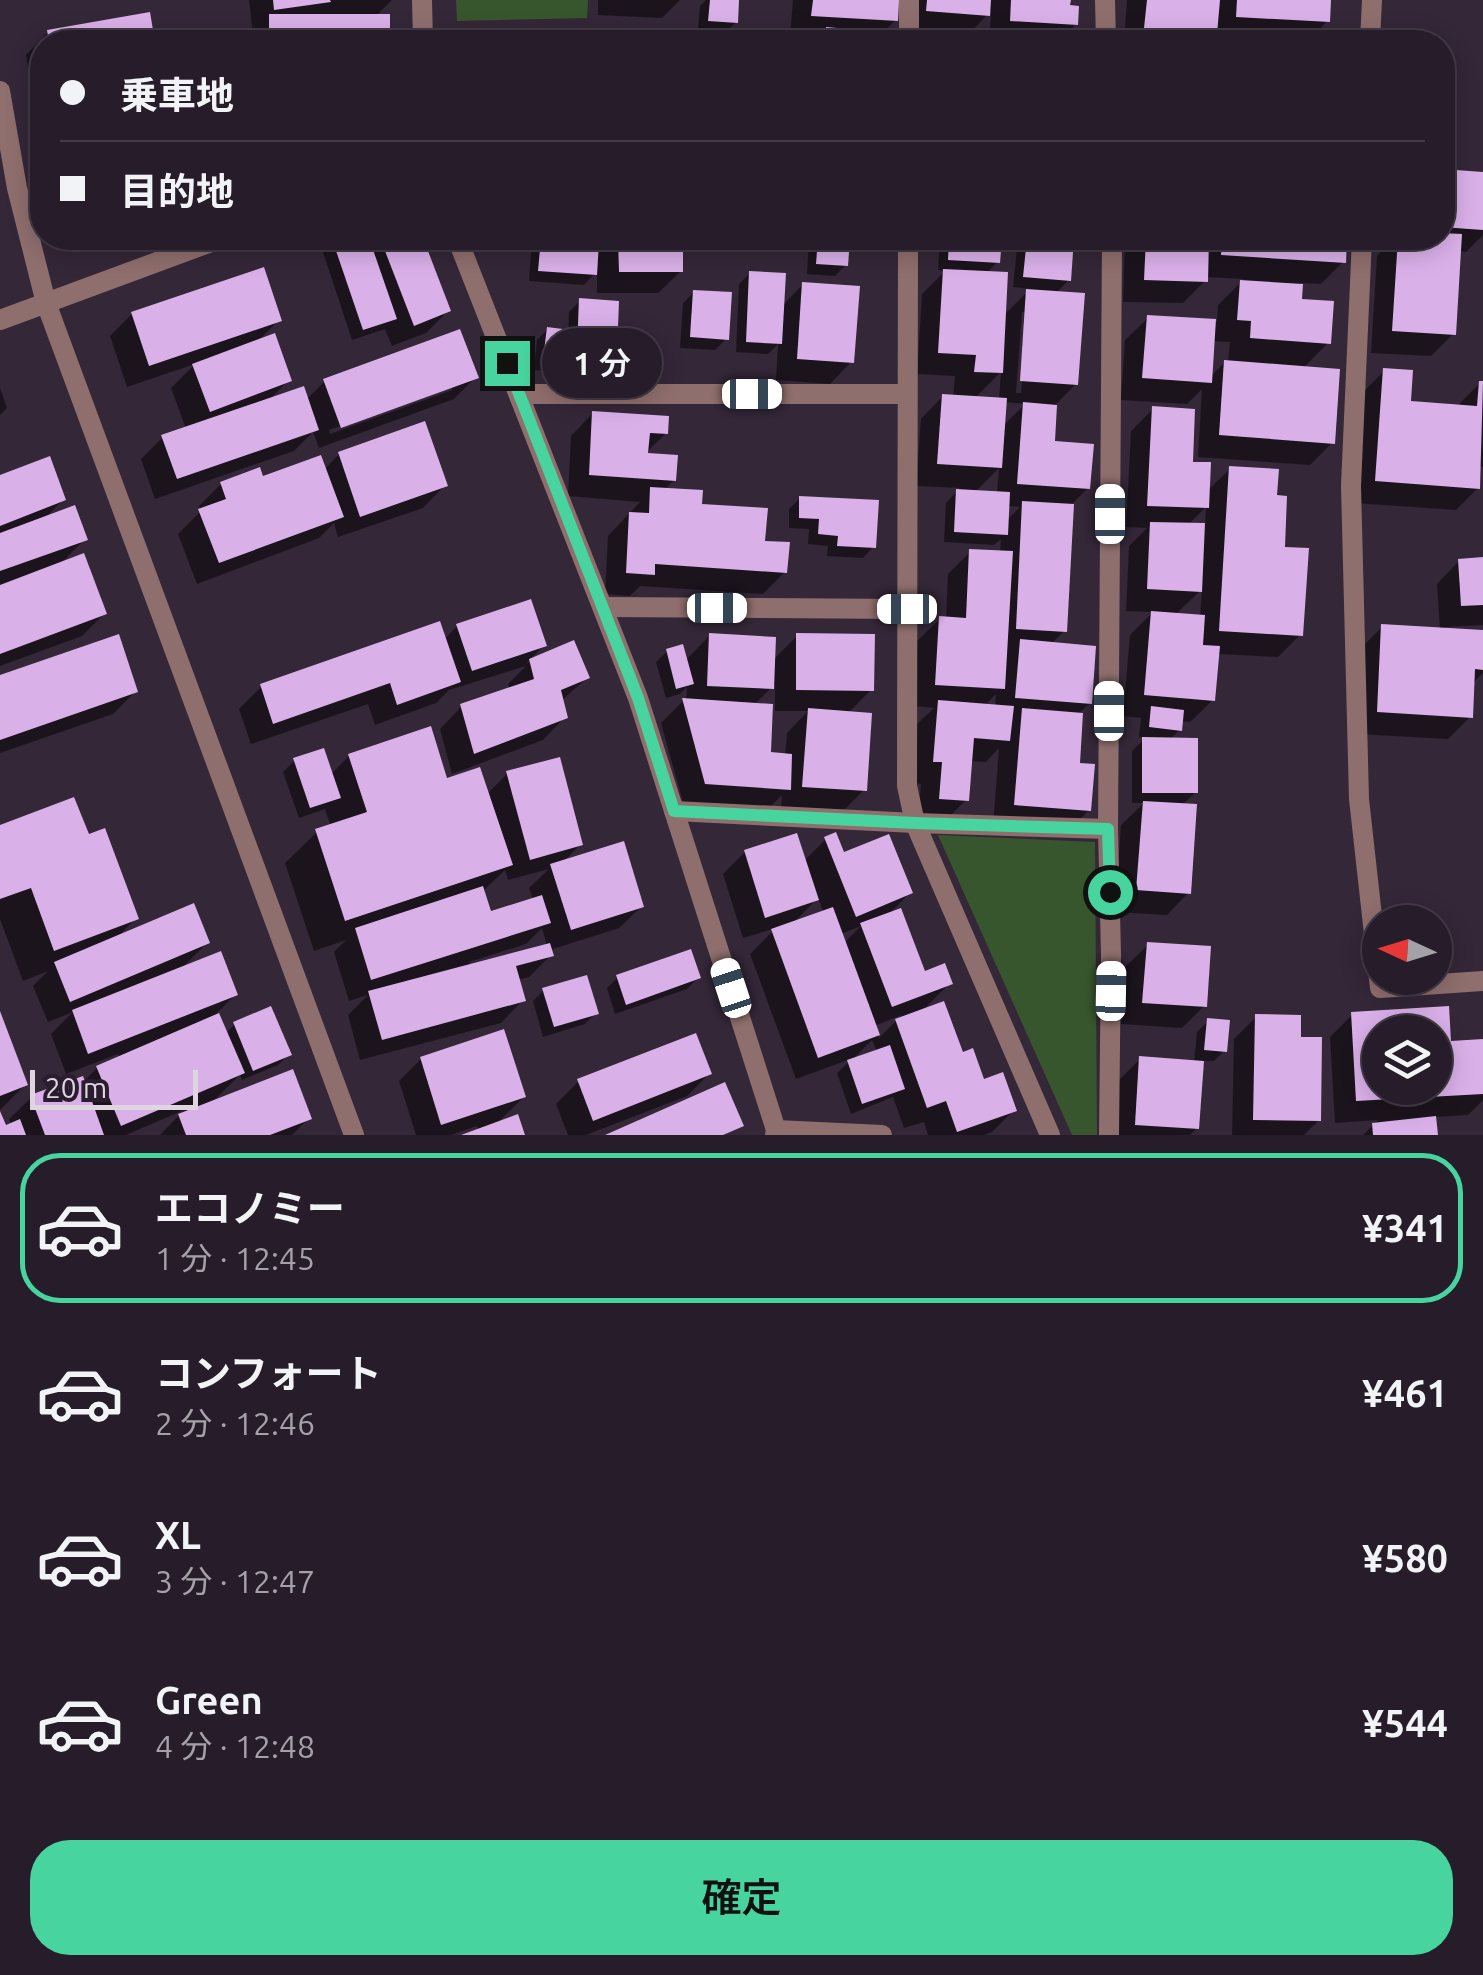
<!DOCTYPE html>
<html lang="ja">
<head>
<meta charset="utf-8">
<style>
  body { margin:0; font-family:Ubuntu,"Noto Sans JP",sans-serif; background:#2f2632; color:#f1f3f6; height:100vh; display:flex; flex-direction:column; font-size:38px; white-space:nowrap }
  * { box-sizing:border-box; margin:0 }
  p { font-size:32px; color:#a4a2a8 }
  .icon { flex:none; width:55px; height:55px; fill:none; stroke:currentColor; stroke-width:2; stroke-linecap:round; stroke-linejoin:round }
  .map { position:relative; height:1135px; overflow:hidden }
  .panel { display:flex; flex-direction:column; background:#271d2a; flex:1 }
  .panel>* { flex:none }
  .top-card { position:absolute; left:30px; top:30px; width:1425px; height:220px; border-radius:40px; box-shadow:0 5px 25px #0003,0 0 0 2px #433b47; display:grid; align-content:center; height:220px; padding:0 30px; background:#271d2a }
  .needle { width:65px; rotate:274deg }
  .buttons { position:absolute; left:1362px; top:905px; display:grid; gap:20px }
  .buttons a { display:grid; place-items:center; width:90px; height:90px; border-radius:50%; background:#271d2a; box-shadow:0 5px 25px #0003,0 0 0 2px #433b47; font-size:50px }
  .scale { position:absolute; left:30px; bottom:25px; width:168px; box-sizing:border-box; padding-left:10px; border:5px solid #ded5e1; border-top:0; font-size:28px; line-height:35px; white-space:nowrap; color:#ded5e1; -webkit-text-stroke:8px #2a1d2e; paint-order:stroke }
  .end { position:absolute; width:45px; height:45px; margin:-22px; border:12px solid #47d49e; background:#111; box-shadow:0 0 0 5px #111 }
  .from { border-radius:50% }
  .bubble { position:absolute; height:70px; border-radius:35px; background:#271d2a; box-shadow:0 5px 25px #0003,0 0 0 2px #433b47; font-size:32px; font-weight:600; line-height:70px; text-align:center }
  .car { position:absolute; width:30px; height:60px; margin:-30px -15px; border-radius:12px; box-shadow:0 0 8px 2px #0007; background:linear-gradient(#fff 24%,#345 0 40%,#fff 0 76%,#345 0 86%,#fff 0) }
  .top-card b { display:flex; align-items:center; gap:35px; height:95px; font-size:38px }
  .top-card b+b { border-top:2px solid #433b47 }
  .top-card i { width:25px; height:25px; background:#f1f3f6 }
  ul { padding:18px 0 0; list-style:none }
  li { display:flex; align-items:center; gap:30px; height:150px; margin:0 20px 15px; padding:0 10px; border:5px solid transparent; border-radius:40px }
  li div { flex:1 }
  li b { display:block; font-size:38px }
  li em { font-style:normal; font-weight:600 }
  li.active { border-color:#47d49e }
  li>.icon { width:90px; height:90px; stroke-width:1.5 }
  .action { display:flex; gap:20px; margin-top:auto; padding:20px 30px }
  .action a { flex:1; height:115px; border-radius:40px; background:#47d49e; color:#111; font-size:40px; font-weight:600; line-height:115px; text-align:center }
  .map>svg:first-child { display:block }
  .green { fill:#38562d }
  .shadow { fill:#0007; fill-rule:evenodd }
  .building { fill:#dab0e9; fill-rule:evenodd }
  .lines { fill:none; stroke-linecap:round; stroke-linejoin:round }
  .service { stroke:#8f6f6d; stroke-width:20 }
  .minor { stroke:#8f6f6d; stroke-width:20 }
  .route { stroke:#47d49e; stroke-width:12 }
</style>
</head>
<body>
<div class="map">
<svg width="1483" height="1135" viewBox="0 0 1483 1135">
  <rect width="100%" height="100%" fill="#342738"/>
  <g class="green">
    <path d="M456 0H588L587 18 457 21Z"/>
    <path d="M938 835 1095 842 1097 1135H1072Z"/>
  </g>
  <g class="shadow">
    <path d="M249 0H392L375 17H387V42H248V39L253 34Z"/>
    <path d="M598 0H680L662 18 598 15Z"/>
    <path d="M706 0H736V22L725 33 698 31 700 6Z"/>
    <path d="M793 0H897L896 20 881 34 888 35 887 42H815L819 39 788 37V42H719L728 34 790 37Z"/>
    <path d="M908 0H1068L1076 24 1062 38 1061 42H919L928 34 905 32ZM991 11 990 33H970Z"/>
    <path d="M1127 0H1328L1327 21 1312 37 1330 38 1329 42H1265L1267 41 1215 38V32L1205 42H1124Z"/>
    <path d="M48 32 153 42H42V99L33 100 26 55Z"/>
    <path d="M1442 172 1483 175V235L1466 252 1458 251 1453 334 1431 356 1371 353 1377 256 1386 246 1370 245 1371 238H1442Z"/>
    <path d="M343 238H420L448 311 426 333 392 346 385 329 352 340 323 252 334 241Z"/>
    <path d="M596 238H681V271L658 293H597V271L584 285 529 281 531 252 542 241 596 245Z"/>
    <path d="M809 238H848L846 265 835 276 807 274Z"/>
    <path d="M940 238H999L997 262 986 274 1004 315 1030 289 1013 287 1018 238H1072L1069 280 1055 294 1076 384 1055 405 1052 443 1088 488 1071 505 1064 631 1050 645 1090 703 1077 715V766L1089 810 1067 832 993 826 999 748 986 762 970 761 966 800 944 822 918 820 921 784 912 783 917 724 934 708 914 706 917 641 940 619H946L948 574 970 552 1000 553 1001 539 994 545 944 542 946 503 960 488 916 486 921 419 943 396 953 397 955 376 917 374 922 294 945 271 938 270ZM1022 312H1027L1021 393H1016ZM1001 372 999 400 974 399ZM1004 402 1025 404 1003 426ZM999 468 997 494 974 493ZM1007 506 1020 507 1006 521ZM996 694 995 707 984 706Z"/>
    <path d="M1125 238H1344L1343 262 1321 284 1301 283 1299 301 1328 343 1303 368 1332 443 1310 465 1198 457 1202 389 1187 404 1121 400 1125 340 1148 318 1217 322 1218 305 1244 279 1205 277V281L1183 303 1123 302ZM1212 341 1230 342 1228 363 1225 362 1210 377Z"/>
    <path d="M750 273 782 306 803 284 852 361 830 384 776 380 778 344 768 354 736 352 739 284Z"/>
    <path d="M694 292 726 339 715 350 680 348 683 303Z"/>
    <path d="M580 301 615 329 624 352 613 363 567 360 569 312Z"/>
    <path d="M132 314 279 320 257 342 289 380 269 400H306L325 381 476 377 454 399 319 448 313 432 294 451 155 499 141 459 163 437 186 429 171 388 195 364 127 387 110 336ZM452 385V390L330 434 329 430Z"/>
    <path d="M548 329 557 360 546 371 534 370 537 340Z"/>
    <path d="M1384 371 1408 403 1456 407 1479 384H1483V467L1479 466 1478 488 1456 510 1354 503 1362 393Z"/>
    <path d="M0 388 7 408 0 415Z"/>
    <path d="M1153 409 1207 491 1230 469 1274 498 1282 549 1300 635 1278 657 1217 654 1213 700 1190 722 1181 721 1180 730 1169 740 1196 792 1182 805 1189 892 1167 915 1115 912 1121 825 1144 803H1132V751L1145 738 1139 737 1141 718 1123 716 1130 635 1153 612 1126 611 1129 546 1147 528 1126 527 1131 431ZM1206 507 1205 526 1188 525ZM1202 589 1200 617 1175 615Z"/>
    <path d="M593 413 666 433 644 455 674 480 663 491 699 506 785 572 763 594 640 586 630 596 605 594 608 536 640 502 568 496 571 436Z"/>
    <path d="M339 454 445 485 423 508 338 537 334 523 319 538 197 584 178 534 201 511 199 506 221 484 324 470Z"/>
    <path d="M0 478 63 500 44 519 85 539 59 565 104 614 82 636 0 666Z"/>
    <path d="M800 498 874 546 863 558 827 556 828 546 808 544 809 529 789 528V509Z"/>
    <path d="M1483 560V625L1446 627V631L1483 633V673L1472 684 1470 717 1448 739 1356 734 1360 649 1382 627 1440 630 1437 584 1459 561Z"/>
    <path d="M457 626 544 645 526 664 573 643 587 678 561 701 565 717 543 740 452 774 440 729 462 706 510 690 508 684 526 666 449 690 436 703 375 725 368 704 251 744 239 709 261 687 444 640Z"/>
    <path d="M710 635 773 660 797 636 871 690 847 714 864 790 842 812 781 808 782 795 766 811 684 806 661 723 683 701H686L687 687 680 694 666 698 656 662 668 651 685 661ZM775 684V711H808L787 733 785 756 769 755 753 706Z"/>
    <path d="M0 678 135 692 113 714 0 753Z"/>
    <path d="M349 756 445 781 487 794 508 773 581 844 562 863 642 906 619 928 550 950 551 955 529 977 517 980 523 1000 501 1023 360 1060 348 1015 368 995 349 1001 334 952 346 940 314 951 285 863 317 832 331 827 325 809 299 818 283 772 294 761 330 775ZM549 869 529 888 533 900 489 914 482 892 505 870 508 880ZM542 928 547 946 471 966 469 962 526 944Z"/>
    <path d="M0 828 87 837 136 918 116 939 207 943 180 970 235 995 217 1013 225 1034 235 1024 289 1054 278 1065 242 1080 240 1075 211 1103 309 1118 292 1135H160L184 1110 126 1135H0V1118L4 1129 12 1125 9 1119 32 1097 83 1082 97 1068 120 1058 118 1054 66 1074 51 1034 73 1012 48 1022 33 986 48 971 23 981 0 919Z"/>
    <path d="M826 839 842 855 910 893 887 916 924 974 950 983 921 1012 962 1055 982 1082 1014 1110 992 1132 984 1135H928L924 1122 904 1128 893 1097 851 1114 837 1073 853 1058 796 1079 750 954 776 928 743 938 723 874 745 852 804 861ZM818 898 824 913 791 925ZM861 926 844 943 841 934ZM902 1015 879 1038 874 1026ZM872 1040 877 1052 851 1061Z"/>
    <path d="M1148 945 1204 1006 1182 1028 1121 1024 1125 967Z"/>
    <path d="M618 977 698 978 687 989 615 1014 607 988Z"/>
    <path d="M544 990 596 1013 585 1024 543 1037 533 1001Z"/>
    <path d="M1447 1009 1449 1043 1483 1041V1100L1468 1115 1434 1117 1436 1135H1363L1378 1120 1335 1123 1330 1037 1352 1015ZM1380 1032H1435V1088H1380Z"/>
    <path d="M0 1017 25 1085 0 1110Z"/>
    <path d="M1256 1017 1298 1039 1319 1120 1304 1135H1232L1234 1039Z"/>
    <path d="M1208 1021 1225 1050 1214 1061H1201L1197 1128 1190 1135H1114L1118 1081 1140 1059 1194 1063 1197 1032Z"/>
    <path d="M421 1059 524 1097 495 1125 523 1135H467L479 1131 477 1126 451 1135H416L399 1081Z"/>
    <path d="M709 1074 687 1096 586 1135H568L556 1104 579 1081Z"/>
  </g>
  <g class="building">
    <path d="M273 0H330L331 2 274 10Z"/>
    <path d="M710 0H739L738 23 708 21Z"/>
    <path d="M813 0H899L898 21 811 16Z"/>
    <path d="M927 0H991L990 16 926 11Z"/>
    <path d="M1011 0H1071L1070 5 1079 6 1078 25 1010 21Z"/>
    <path d="M1147 0H1220L1217 34 1144 28Z"/>
    <path d="M1237 0H1331L1330 22 1236 17Z"/>
    <path d="M150 12 155 42H49L47 30Z"/>
    <rect x="269" y="14" width="121" height="28"/>
    <path d="M826 27 891 33 890 42H825Z"/>
    <path d="M930 28 994 31V42H929Z"/>
    <path d="M727 31 790 34V42H727Z"/>
    <path d="M1273 31 1333 36 1332 42H1272Z"/>
    <path d="M1015 33 1064 36V42H1014Z"/>
    <path d="M1442 169 1483 172V230L1442 227Z"/>
    <path d="M1442 233 1462 234 1456 335 1392 331 1398 238H1442Z"/>
    <path d="M336 238H369L397 319 363 330 332 239Z"/>
    <path d="M380 238H423L451 311 414 326Z"/>
    <path d="M541 238 599 242 597 275 538 271Z"/>
    <path d="M618 238H683V272H619Z"/>
    <path d="M818 238H850L848 266 816 264Z"/>
    <path d="M949 238H1002L1000 263 948 260Z"/>
    <path d="M1027 238H1074L1071 281 1023 277Z"/>
    <path d="M1146 238H1209L1208 282 1144 280Z"/>
    <path d="M1222 238H1347L1346 263 1221 255Z"/>
    <path d="M264 267 282 321 149 366 131 312Z"/>
    <path d="M943 269 1008 272 1003 373 974 372 976 355 938 353Z"/>
    <path d="M749 271 786 273 782 344 746 342Z"/>
    <path d="M1240 280 1303 284 1302 299 1334 301 1331 344 1250 338 1251 321 1237 320Z"/>
    <path d="M802 282 860 286 854 363 797 359Z"/>
    <path d="M1026 289 1085 293 1078 385 1020 381Z"/>
    <path d="M693 290 732 292 729 340 690 337Z"/>
    <path d="M579 298 619 301 618 327H628L626 353 577 350Z"/>
    <path d="M1147 315 1216 319 1212 383 1142 378Z"/>
    <path d="M547 327 563 329 559 361 543 359Z"/>
    <path d="M460 329 479 378 341 428 323 379Z"/>
    <path d="M275 333 292 381 210 412 192 364Z"/>
    <path d="M1224 360 1340 369 1335 444 1219 435Z"/>
    <path d="M1383 368 1413 370 1411 401 1477 406 1479 381H1483L1480 489 1375 481Z"/>
    <path d="M304 386 319 430 177 479 161 435Z"/>
    <path d="M942 394 1007 398 1002 468 937 464Z"/>
    <path d="M1023 402 1057 405 1055 441 1094 444 1090 489 1017 484Z"/>
    <path d="M1152 406 1195 409 1193 462H1211L1209 508 1147 506Z"/>
    <path d="M592 411 669 416 668 434 650 433 648 453 678 455 676 481 589 475Z"/>
    <path d="M425 421 448 486 360 517 338 452Z"/>
    <path d="M321 455 344 517 219 563 198 509 226 499 220 482 260 467 263 476Z"/>
    <path d="M50 456 66 500 0 526V475Z"/>
    <path d="M1229 466 1279 469 1277 495 1287 496 1285 547 1309 548 1303 636 1219 631Z"/>
    <path d="M650 487 703 490 702 504 768 508 765 541 790 542 787 573 655 564V575L626 573 629 512 649 513Z"/>
    <path d="M956 489 1010 492 1008 535 954 532Z"/>
    <path d="M799 496 879 500 876 548 837 546 838 536 818 534 819 519 799 518Z"/>
    <path d="M1022 501 1074 504 1067 632 1016 629Z"/>
    <path d="M75 505 88 540 0 571V533Z"/>
    <path d="M1150 522 1205 523 1202 592 1147 589Z"/>
    <path d="M969 549 1013 551 1005 689 935 685 939 616 966 618Z"/>
    <path d="M84 553 107 614 0 654V585Z"/>
    <path d="M1483 557V605L1461 606 1458 559Z"/>
    <path d="M531 599 547 646 472 671 456 624Z"/>
    <path d="M1151 611 1205 615 1203 645 1220 646 1215 701 1144 695Z"/>
    <path d="M440 621 461 682 397 705 390 683 273 724 260 684Z"/>
    <path d="M1381 624 1483 630V670L1475 669 1473 718 1377 712Z"/>
    <path d="M709 633 776 637 774 689 707 686Z"/>
    <path d="M796 633 875 634 874 691 796 690Z"/>
    <path d="M119 634 138 692 0 740V675Z"/>
    <path d="M1020 639 1096 646 1092 704 1015 698Z"/>
    <path d="M574 640 590 678 561 690 568 718 474 754 460 704 534 679 529 659Z"/>
    <path d="M683 644 694 684 676 689 666 649Z"/>
    <path d="M682 698 773 704 771 752 792 754 791 790 705 784Z"/>
    <path d="M938 700 1014 706 1010 741 974 738 969 801 939 799 942 762H933Z"/>
    <path d="M1151 706 1184 710 1182 731 1149 727Z"/>
    <path d="M808 708 872 713 867 791 802 787Z"/>
    <path d="M1022 708 1083 713 1080 763 1095 764 1091 811 1014 805Z"/>
    <path d="M431 726 447 778 480 767 513 865 345 921 315 829 367 812 348 754Z"/>
    <path d="M1142 737 1198 738V793H1142Z"/>
    <path d="M324 748 341 798 310 808 293 758Z"/>
    <path d="M560 757 583 845 530 860 506 771Z"/>
    <path d="M74 797 89 834 105 828 139 919 54 951 31 888 0 899V825Z"/>
    <path d="M1143 801 1197 804 1191 894 1136 890Z"/>
    <path d="M836 832 844 852 889 834 913 893 856 917 824 837Z"/>
    <path d="M797 833 819 900 765 918 744 850Z"/>
    <path d="M624 841 644 907 571 930 550 864Z"/>
    <path d="M483 886 491 911 542 895 551 923 371 980 355 928Z"/>
    <path d="M194 903 210 943 70 1002 54 962Z"/>
    <path d="M833 907 880 1035 818 1058 771 929Z"/>
    <path d="M901 908 925 971 945 963 953 984 892 1007 860 923Z"/>
    <path d="M1147 942 1211 946 1207 1007 1142 1003Z"/>
    <path d="M550 943 554 956 516 966 526 1001 382 1040 368 991Z"/>
    <path d="M691 949 701 978 626 1005 616 975Z"/>
    <path d="M221 951 238 995 88 1054 72 1010Z"/>
    <path d="M587 975 599 1014 554 1027 542 988Z"/>
    <path d="M944 1001 963 1052 973 1048 984 1079 1003 1072 1017 1111 957 1132 946 1101 927 1108 895 1019Z"/>
    <path d="M271 1006 292 1055 253 1071 233 1022Z"/>
    <path d="M1449 1006 1451 1041 1483 1039V1094L1356 1101 1351 1012ZM1380 1032H1435V1088H1380Z"/>
    <path d="M0 1011 28 1085 0 1096Z"/>
    <path d="M219 1013 245 1073 121 1126 96 1066Z"/>
    <path d="M1255 1014 1301 1015V1037H1322L1321 1121 1253 1120Z"/>
    <path d="M1207 1018 1230 1020 1227 1052 1204 1050Z"/>
    <path d="M504 1029 526 1097 441 1125 420 1057Z"/>
    <path d="M696 1033 712 1074 593 1121 577 1079Z"/>
    <path d="M890 1045 905 1089 862 1104 847 1060Z"/>
    <path d="M1139 1056 1204 1061 1199 1129 1135 1125Z"/>
    <path d="M293 1069 312 1119 270 1135H186L178 1114Z"/>
    <path d="M83 1076 104 1135H45L30 1095Z"/>
    <path d="M725 1082 744 1126 723 1135H605Z"/>
    <path d="M0 1111 6 1125 20 1119 26 1135H0Z"/>
    <path d="M518 1114 525 1135H461Z"/>
    <path d="M1436 1116 1438 1135H1373L1372 1123Z"/>
  </g>
  <g class="lines">
    <g class="service">
      <path d="M1105 0 1106 42"/>
      <path d="M1370 42 1372 0"/>
      <path d="M1362 238 1351 486 1359 799 1380 988 1483 981"/>
      <path d="M674 811 915 823"/>
      <path d="M776 1130 882 1135"/>
      <path d="M1109 1135 1111 955 1108 829 1112 238"/>
    </g>
    <g class="minor">
      <path d="M422 0 423 42"/>
      <path d="M909 42V0"/>
      <path d="M0 91 17 188 46 303 354 1135"/>
      <path d="M457 238 638 698 776 1130 775 1135"/>
      <path d="M908 238 907 786 915 823 1050 1135"/>
      <path d="M0 320 222 238"/>
      <path d="M519 394H907"/>
      <path d="M603 607 907 609"/>
      <path d="M915 823 1108 829"/>
    </g>
  </g>
  <g class="lines">
    <path class="route" d="M507 363 638 698 674 811 915 823 1108 829 1110 892"/>
  </g>
</svg>
<div class="buttons">
<a><svg class="needle" viewBox="-14 -14 28 28"><path d="M0-13l5 13h-10z" fill="#e53935"/><path d="M0 13l5-13h-10z" fill="#a4a2a8"/></svg></a>
<a><svg class="icon" aria-label="layers" viewBox="0 0 24 24"><path d="M12 4l9 5-9 5-9-5zM3 14l9 5 9-5"/></svg></a>
</div>
<div class="scale">20 m</div>
<i class="end from" style="left:1110px;top:892px"></i>
<i class="end" style="left:507px;top:363px"></i>
<div class="bubble" style="left:542px;top:328px;width:120px">1 分</div>
<i class="car" style="left:752px;top:394px;rotate:90deg"></i>
<i class="car" style="left:1110px;top:514px;rotate:0deg"></i>
<i class="car" style="left:717px;top:608px;rotate:90deg"></i>
<i class="car" style="left:907px;top:609px;rotate:270deg"></i>
<i class="car" style="left:1109px;top:711px;rotate:0deg"></i>
<i class="car" style="left:731px;top:988px;rotate:342deg"></i>
<i class="car" style="left:1111px;top:991px;rotate:1deg"></i>
<div class="top-card">
<b><i class="from"></i>乗車地</b>
<b><i></i>目的地</b>
</div>
</div>
<section class="panel">
<ul>
<li class="active"><svg class="icon" aria-label="car" viewBox="0 0 24 24"><path d="M5 17H2v-5l4-1 3-4h7l3 4 3 1v5h-3M9 17h6M6 11h13"/><circle cx="7" cy="17" r="2"/><circle cx="17" cy="17" r="2"/></svg><div><b>エコノミー</b><p>1 分 · 12:45</p></div><em>¥341</em></li>
<li><svg class="icon" aria-label="car" viewBox="0 0 24 24"><path d="M5 17H2v-5l4-1 3-4h7l3 4 3 1v5h-3M9 17h6M6 11h13"/><circle cx="7" cy="17" r="2"/><circle cx="17" cy="17" r="2"/></svg><div><b>コンフォート</b><p>2 分 · 12:46</p></div><em>¥461</em></li>
<li><svg class="icon" aria-label="car" viewBox="0 0 24 24"><path d="M5 17H2v-5l4-1 3-4h7l3 4 3 1v5h-3M9 17h6M6 11h13"/><circle cx="7" cy="17" r="2"/><circle cx="17" cy="17" r="2"/></svg><div><b>XL</b><p>3 分 · 12:47</p></div><em>¥580</em></li>
<li><svg class="icon" aria-label="car" viewBox="0 0 24 24"><path d="M5 17H2v-5l4-1 3-4h7l3 4 3 1v5h-3M9 17h6M6 11h13"/><circle cx="7" cy="17" r="2"/><circle cx="17" cy="17" r="2"/></svg><div><b>Green</b><p>4 分 · 12:48</p></div><em>¥544</em></li>
</ul>
<div class="action"><a>確定</a></div>
</section>
</body>
</html>
